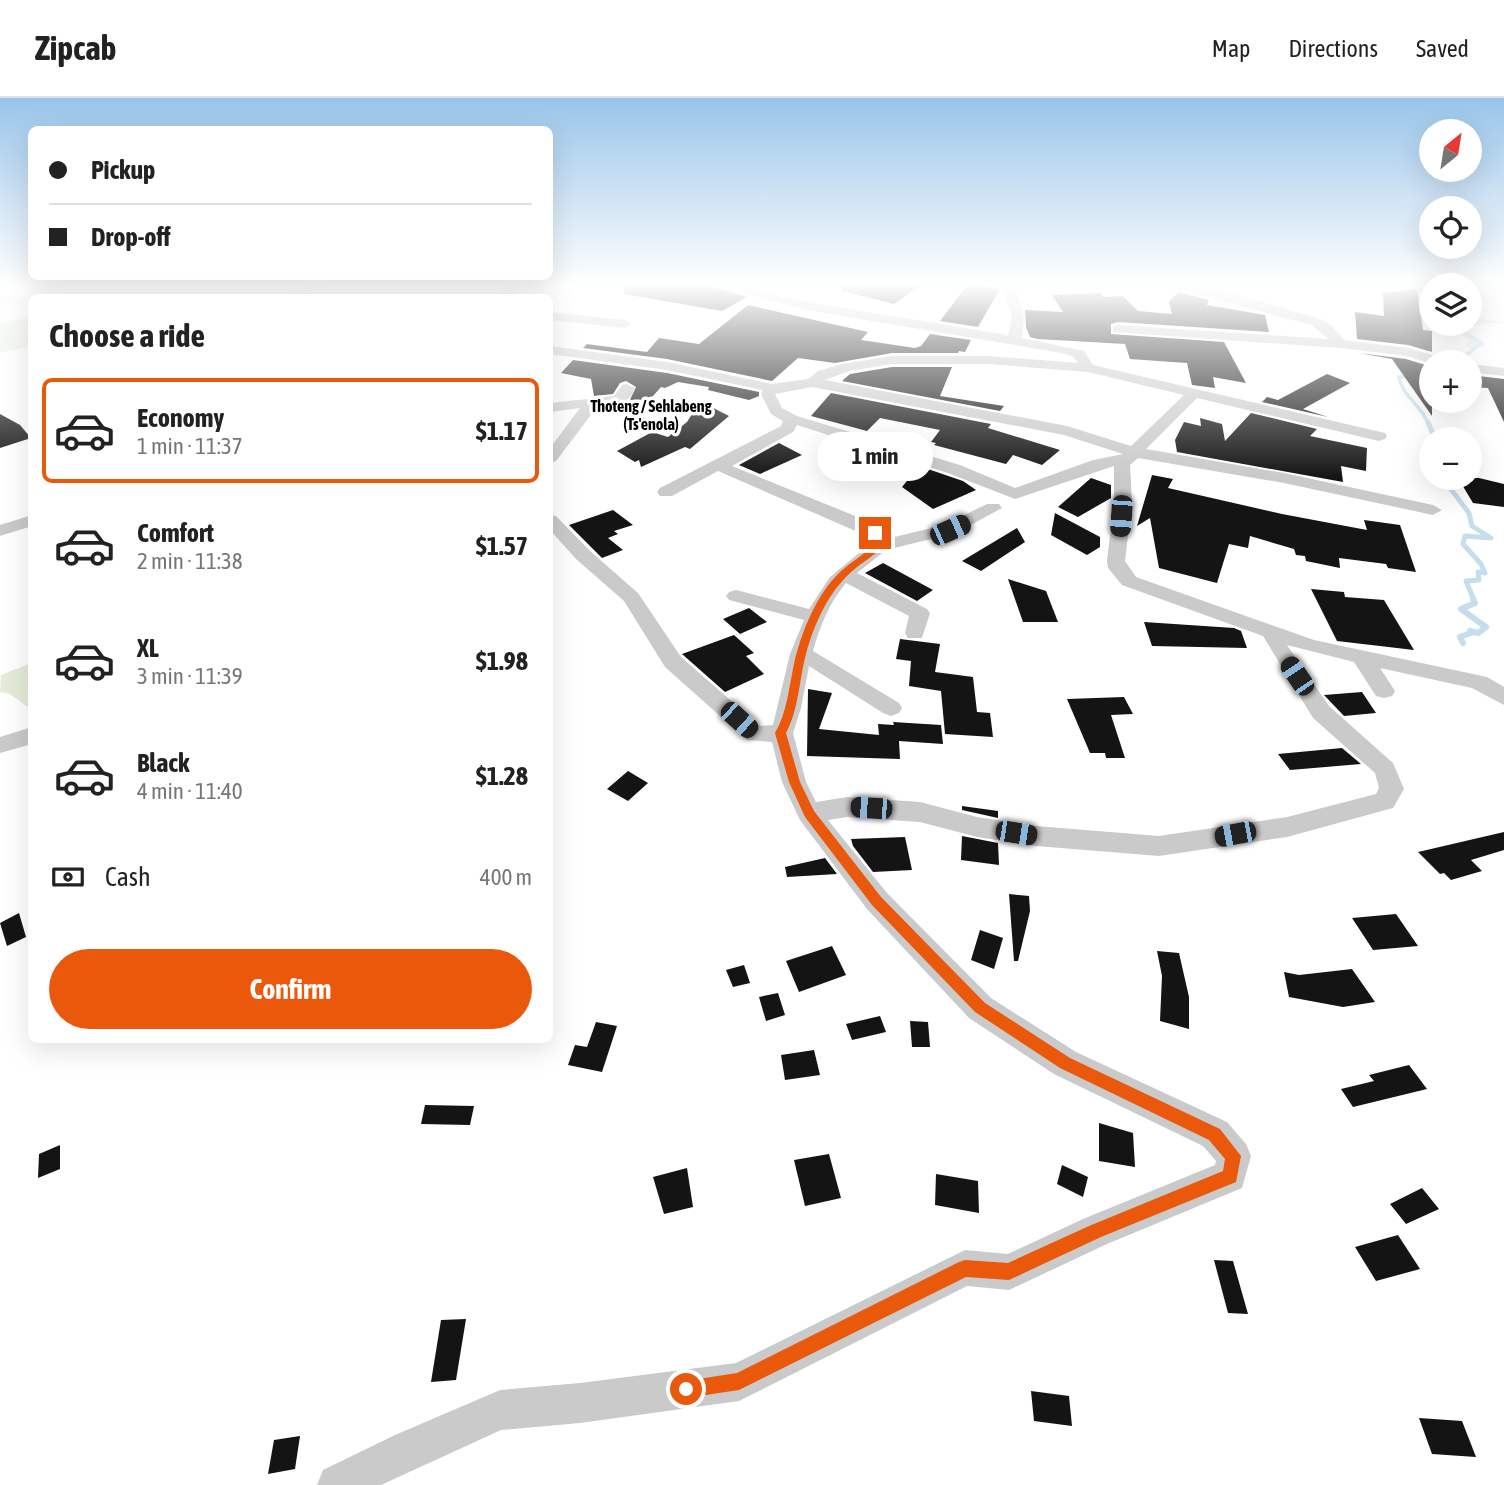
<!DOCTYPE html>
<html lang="en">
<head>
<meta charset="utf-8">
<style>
  body { margin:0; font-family:"Asap Condensed",sans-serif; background:#f6f6f6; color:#222; height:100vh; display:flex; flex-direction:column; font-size:26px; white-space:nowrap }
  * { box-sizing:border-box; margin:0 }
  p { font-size:23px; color:#767676 }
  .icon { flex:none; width:38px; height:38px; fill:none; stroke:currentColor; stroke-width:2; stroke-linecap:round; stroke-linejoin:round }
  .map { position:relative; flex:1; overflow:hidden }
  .details { position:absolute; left:28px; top:196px; width:525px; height:749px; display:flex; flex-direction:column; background:#fff; border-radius:10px; box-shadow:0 7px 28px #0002 }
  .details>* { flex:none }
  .top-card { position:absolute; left:28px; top:28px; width:525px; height:154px; border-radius:10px; box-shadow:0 7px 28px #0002; display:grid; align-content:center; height:154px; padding:0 21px; background:#fff }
  .needle { width:46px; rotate:30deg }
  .fabs { position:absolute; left:1419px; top:21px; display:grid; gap:14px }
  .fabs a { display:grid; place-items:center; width:63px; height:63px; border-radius:50%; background:#fff; box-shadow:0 7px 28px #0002; font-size:35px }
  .end { position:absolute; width:32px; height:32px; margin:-16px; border:9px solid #ea580c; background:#fff; box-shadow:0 0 0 4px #fff }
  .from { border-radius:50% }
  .bubble { position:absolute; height:49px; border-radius:24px; background:#fff; box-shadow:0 7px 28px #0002; font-size:23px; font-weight:700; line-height:49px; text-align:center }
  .car { position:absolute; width:21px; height:42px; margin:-21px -10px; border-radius:9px; box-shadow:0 0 5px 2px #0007; background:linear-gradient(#222 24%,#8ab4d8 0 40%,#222 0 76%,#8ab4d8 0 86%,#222 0) }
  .top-card b { display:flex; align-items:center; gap:24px; height:66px; font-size:26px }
  .top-card b+b { border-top:2px solid #e0e0e0 }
  .top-card i { width:18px; height:18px; background:#222 }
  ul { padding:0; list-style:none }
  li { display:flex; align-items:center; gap:21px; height:105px; margin:0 14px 10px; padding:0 7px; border:4px solid transparent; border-radius:10px }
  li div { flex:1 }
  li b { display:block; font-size:26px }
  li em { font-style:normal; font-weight:700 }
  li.current { border-color:#ea580c }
  li>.icon { width:63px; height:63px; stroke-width:1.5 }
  h2 { padding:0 21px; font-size:32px; line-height:84px }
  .pay { display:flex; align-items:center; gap:18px; height:77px; padding:0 21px; font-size:26px }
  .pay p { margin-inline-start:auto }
  .primary-button { display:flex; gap:14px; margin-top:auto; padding:14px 21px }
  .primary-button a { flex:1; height:80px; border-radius:42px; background:#ea580c; color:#fff; font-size:28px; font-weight:700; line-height:80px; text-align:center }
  header { display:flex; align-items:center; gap:42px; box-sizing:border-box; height:98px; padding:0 35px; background:#fff; border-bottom:2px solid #e0e0e0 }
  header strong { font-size:33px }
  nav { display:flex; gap:38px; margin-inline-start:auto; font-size:24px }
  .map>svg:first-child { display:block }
  .green { fill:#e4ecd9 }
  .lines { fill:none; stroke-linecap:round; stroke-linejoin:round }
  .stream-far2 { stroke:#c4deee; stroke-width:3.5 }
  .stream-far1 { stroke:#c4deee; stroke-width:5 }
  .stream { stroke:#c4deee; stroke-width:6 }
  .building { fill:#141414 }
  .minor { fill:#cacaca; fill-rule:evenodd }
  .route { fill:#ea580c }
  .labels { text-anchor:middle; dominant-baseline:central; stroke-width:7; stroke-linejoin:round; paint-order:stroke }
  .far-neighbourhood-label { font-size:16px; font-weight:bold; fill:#000; stroke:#fff }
</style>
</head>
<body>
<header>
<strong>Zipcab</strong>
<nav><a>Map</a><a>Directions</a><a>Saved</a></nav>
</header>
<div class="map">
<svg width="1504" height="1387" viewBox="0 0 1504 1387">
  <rect width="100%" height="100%" fill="#fff"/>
  <g class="green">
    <path d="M47 187 53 188 49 199 32 200 31 212 19 207H0V198L27 197Z"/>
    <path d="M1470 217 1504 225H1484L1469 230 1468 234 1485 248 1471 251 1465 247 1469 244 1466 239 1443 226H1470Z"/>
    <path d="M31 219V248L0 255V225Z"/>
    <path d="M31 565V610H29L10 596 0 594 1 577Z"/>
  </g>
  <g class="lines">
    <g class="stream-far2">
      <path d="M1426 186V190L1416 195 1417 204 1432 211"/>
      <path d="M1447 264 1448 259 1466 257 1482 245 1452 226"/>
      <path d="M1412 278 1399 279C1402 298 1421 307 1428 325"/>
    </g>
    <g class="stream-far1">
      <path d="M1428 324 1435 341"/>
      <path d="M1447 380 1444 382 1469 415 1472 428 1491 440 1465 438 1463 446 1481 466 1485 475 1478 474 1479 482 1466 483 1474 502"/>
    </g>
    <path class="stream" d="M1463 545 1460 539 1471 535 1470 533 1478 535 1486 529 1461 511 1475 505 1473 501"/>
  </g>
  <g class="building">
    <path d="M625 186H704L747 199 722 213 624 196Z"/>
    <path d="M842 186H922L894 206 842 193Z"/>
    <path d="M968 186 1000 191 978 229 940 223Z"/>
    <path d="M1417 191 1423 232 1432 233V254L1408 247 1357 241 1355 214 1384 218 1383 195Z"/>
    <path d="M1178 194 1209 202 1207 207 1265 217 1269 234 1118 224 1111 226V236L1224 244 1246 285 1213 279 1215 290 1192 287 1187 265 1130 261 1125 246 1038 241 1030 239 1026 229 1025 212 1063 214 1052 197 1100 195 1104 199 1123 198 1138 213 1172 216 1169 204Z"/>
    <path d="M748 207 868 234 861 242 915 250 921 248 930 236 971 242 965 254 959 253 958 255H892L835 265 798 260 772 283 667 261 583 250 587 246 647 254 659 240 699 246Z"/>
    <path d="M1359 255 1406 261 1432 269V318L1392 261Z"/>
    <path d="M573 262 667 275 759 294V298L749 302 708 292 709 289 678 284 665 290 661 289 646 306 629 304 636 289 626 283 620 285 613 296 594 298 591 281 561 275Z"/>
    <path d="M892 269H952L940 298 1004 308 1000 313 842 283 850 276Z"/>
    <path d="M1327 276 1350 285 1303 311 1328 319 1262 304 1267 299 1278 302Z"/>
    <path d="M1470 277 1504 281V324L1488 290 1470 289Z"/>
    <path d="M831 295 991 326 988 330 1060 352 1042 367 1013 357 1006 366 934 347 936 345 931 344 940 332 880 320 867 333 811 318Z"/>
    <path d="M700 303 729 318 690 351 685 349 641 369 639 362 635 364 617 353 652 334 668 339 687 324Z"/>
    <path d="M1251 315 1317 331 1310 338 1367 350 1366 373 1341 368 1343 384 1177 354 1175 342 1184 324 1201 328 1200 320 1222 326 1225 343Z"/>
    <path d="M0 316 20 327 31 340 0 350Z"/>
    <path d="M779 345 802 357 760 376 739 367Z"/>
    <path d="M919 368 963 383 976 392 933 411 902 389Z"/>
    <path d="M1152 377 1173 381 1168 390 1282 416 1367 432 1364 422 1400 427 1416 474 1388 470 1386 466 1339 460 1340 470 1306 463 1305 458 1296 457 1294 451 1250 438 1248 450 1229 446 1217 485 1159 470 1150 420 1137 428Z"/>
    <path d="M1091 380 1111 387V400L1078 419 1058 409Z"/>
    <path d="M1458 380H1479L1504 386V409L1473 405Z"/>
    <path d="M613 412 633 427 614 433 618 436 608 440 623 452 602 460 569 427Z"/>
    <path d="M1055 415 1100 439V449L1087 457 1051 437Z"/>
    <path d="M1017 430 1025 444 981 473 962 463Z"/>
    <path d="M883 465 933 492 917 503 865 475Z"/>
    <path d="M1008 481 1046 493 1058 524H1023Z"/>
    <path d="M1311 491 1344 494 1345 499 1384 502 1414 552 1337 543Z"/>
    <path d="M749 510 767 524 740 536 723 521Z"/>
    <path d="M1144 524 1234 530 1241 533 1247 550 1152 548Z"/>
    <path d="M734 537 754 555 746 558 764 576 725 594 682 556Z"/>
    <path d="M900 541 940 546 935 574 973 579 977 614 990 615 993 639 945 636 941 593 909 588 911 563 896 561Z"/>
    <path d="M808 591 832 595 819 631 879 637 878 626 894 627 893 624 941 627 943 646 899 643 900 661 807 658Z"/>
    <path d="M1362 594 1376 615 1344 618 1324 597Z"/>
    <path d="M1124 599 1133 616 1111 617 1125 660H1106L1105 655H1090L1067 601Z"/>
    <path d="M1342 650 1361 666 1290 672 1278 656Z"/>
    <path d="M628 673 648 685 628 703 607 691Z"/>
    <path d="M962 708 998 713V720L962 712Z"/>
    <path d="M1504 734V752L1471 762 1482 773 1451 782 1444 775 1440 776 1418 754Z"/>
    <path d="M962 738 998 745 999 767 961 762Z"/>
    <path d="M905 739 912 772 873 774 853 748 851 741Z"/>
    <path d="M825 760 837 776 787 779 785 769Z"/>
    <path d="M1009 796 1029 798 1030 813 1018 863H1014Z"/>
    <path d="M19 815 26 839 7 848 0 825Z"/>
    <path d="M1396 816 1418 848 1373 852 1352 820Z"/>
    <path d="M980 832 1003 840 994 871 971 862Z"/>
    <path d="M832 848 846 877 799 894 786 863Z"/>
    <path d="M1157 853 1179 855 1189 899V931L1160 923 1162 878Z"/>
    <path d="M744 867 750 885 733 889 726 872Z"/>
    <path d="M1352 871 1375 904 1343 909 1289 899 1284 874 1299 877Z"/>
    <path d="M778 895 785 917 766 923 759 899Z"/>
    <path d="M880 918 886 934 852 942 846 926Z"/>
    <path d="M910 923 928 924 930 949H912Z"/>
    <path d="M596 924 617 928 602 974 568 967 575 947 587 949Z"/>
    <path d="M814 952 820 977 785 982 781 957Z"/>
    <path d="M1409 967 1427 991 1353 1009 1341 991 1374 983 1369 977Z"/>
    <path d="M425 1007 474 1008 470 1027 421 1026Z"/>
    <path d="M1099 1025 1133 1035 1135 1069 1099 1063Z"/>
    <path d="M60 1047V1071L38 1080 39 1056Z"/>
    <path d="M829 1056 841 1100 805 1108 794 1062Z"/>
    <path d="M1062 1067 1088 1079 1083 1099 1057 1086Z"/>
    <path d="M687 1070 693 1109 664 1116 653 1079Z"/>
    <path d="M936 1076 978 1083 979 1115 935 1107Z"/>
    <path d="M1422 1090 1439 1111 1406 1126 1390 1106Z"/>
    <path d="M1398 1137 1420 1171 1376 1183 1355 1149Z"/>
    <path d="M1214 1162 1233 1163 1248 1216 1228 1215Z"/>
    <path d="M466 1221 456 1282 431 1284 441 1222Z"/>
    <path d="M1031 1293 1069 1298 1072 1328 1034 1323Z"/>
    <path d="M1419 1320 1462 1323 1476 1359 1432 1356Z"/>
    <path d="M300 1338 295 1371 268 1376 274 1342Z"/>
  </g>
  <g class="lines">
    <g class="minor">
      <path d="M311 186H330L302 200H287Z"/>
      <path d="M504 186H516L512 200H500Z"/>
      <path d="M707 186H728L812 205 1008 237 1012 219 1002 186H1014L1024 219 1022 240 1084 253 1093 267 1385 335 1387 338 1385 341 1379 343 1197 300 1146 351 1284 375 1433 407 1442 412 1433 417 1284 385 1138 360 1130 367 1132 404 1125 463 1136 479 1314 542 1487 579 1504 589V607L1472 590 1380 570 1395 593 1392 598 1384 600 1376 598 1354 564 1287 547 1329 608 1393 665 1404 691 1393 710 1287 739 1159 758 1036 748 977 739 920 724 847 719 828 722 887 795 991 900 1076 954 1227 1024 1246 1046 1251 1058 1242 1090 1107 1146 1009 1192 967 1188 739 1303 580 1325 501 1332 381 1387H317L323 1372 395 1337 500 1292 580 1285 736 1265 965 1152 1008 1156 1083 1121 1215 1067 1216 1063 1203 1048 1054 976 969 920 867 811 800 722 782 684 772 644 747 642 665 569 624 503 576 461 550 432V417L556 418 590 453 638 495 681 559 760 628 773 627 790 556 804 522 729 502 726 498 729 494 736 492 809 511 830 479 870 446 867 438 718 373 672 398H660L657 394 660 390 781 328 783 323 771 316 761 296 763 292 667 272 550 256V248L667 264 772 286 808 281 818 273 842 266 892 258H989L1078 265 1074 259 1062 255 812 213ZM892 266H989L1088 274 1184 297 1131 348 1067 328 825 282 849 273ZM812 289 1064 337 1123 356 1093 362 1015 390 960 367 797 318 782 310 775 296ZM797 327 948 375 1015 401 1114 368V404L1107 463 1108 470 1122 487 1263 538 1313 620 1375 675 1379 690 1376 696 1287 719 1159 738 1036 728 977 719 920 704 847 699 816 704 806 684 793 635 801 610 809 568 883 615 891 618 899 615 902 610 899 605 813 553C820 528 829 505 846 485L909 518 905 535 908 540H922L930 515 927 511 857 475 886 452 956 435 1002 410 999 406H987L944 427 886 441 881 431 865 422 732 368 793 334Z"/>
      <path d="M1158 186C1212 185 1269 207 1321 221L1332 228 1344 242 1408 250 1446 261 1448 264 1432 266 1407 258 1340 250 1113 234V228L1118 227 1329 241 1311 227Z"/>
      <path d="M550 214 624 222 631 226 624 230 550 222Z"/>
      <path d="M1470 266 1504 270V278L1470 274Z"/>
      <path d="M627 286 634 290C631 308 612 307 597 309L556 363 550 365V350L580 310 550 314V305L614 298 622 287Z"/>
      <path d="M32 417V428L0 438V427Z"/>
      <path d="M32 629V646L0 655V639Z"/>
    </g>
  </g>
  <linearGradient id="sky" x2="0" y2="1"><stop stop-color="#99c5ea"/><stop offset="0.49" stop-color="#fff"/><stop offset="1" stop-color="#fff" stop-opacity="0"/></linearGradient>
  <rect width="1504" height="380" fill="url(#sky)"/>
  <path class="route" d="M872 434H878L884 448C873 459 857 467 846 479 827 498 813 529 806 556 799 582 799 611 786 635L800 684 814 713 881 799 985 905 1070 960 1220 1031 1241 1058 1236 1084 1101 1139 1009 1182 966 1179 739 1292 686 1300 679 1297 677 1291 679 1284 737 1275 959 1164 965 1162 1008 1165 1089 1128 1223 1073 1225 1061 1209 1042 1060 970 975 914 872 807 805 719 789 684 775 635C787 615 789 589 794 566 801 535 816 497 840 474 851 464 864 456 875 447Z"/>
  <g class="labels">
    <g class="far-neighbourhood-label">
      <text x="651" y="308">Thoteng / Sehlabeng<tspan x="651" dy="18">(Ts'enola)</tspan></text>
    </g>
  </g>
</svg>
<div class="fabs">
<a><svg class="needle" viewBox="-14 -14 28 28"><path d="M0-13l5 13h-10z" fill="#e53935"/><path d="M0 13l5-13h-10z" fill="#767676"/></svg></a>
<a><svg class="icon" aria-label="locate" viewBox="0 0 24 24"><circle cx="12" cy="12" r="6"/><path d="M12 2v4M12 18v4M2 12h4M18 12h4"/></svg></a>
<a><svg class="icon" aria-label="layers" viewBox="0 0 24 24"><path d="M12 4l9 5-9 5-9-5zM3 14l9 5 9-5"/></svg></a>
<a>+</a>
<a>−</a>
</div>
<i class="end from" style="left:686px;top:1291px"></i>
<i class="end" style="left:875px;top:435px"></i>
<div class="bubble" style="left:817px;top:334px;width:116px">1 min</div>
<i class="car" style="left:1121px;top:418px;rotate:184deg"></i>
<i class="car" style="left:950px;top:432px;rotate:66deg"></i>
<i class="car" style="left:1297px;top:578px;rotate:326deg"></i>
<i class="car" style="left:739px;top:622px;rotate:132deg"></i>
<i class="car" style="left:871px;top:710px;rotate:274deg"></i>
<i class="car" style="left:1016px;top:735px;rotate:99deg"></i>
<i class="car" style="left:1235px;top:736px;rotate:259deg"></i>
<div class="top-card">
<b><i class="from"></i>Pickup</b>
<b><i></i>Drop-off</b>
</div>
<section class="details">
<h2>Choose a ride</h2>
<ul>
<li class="current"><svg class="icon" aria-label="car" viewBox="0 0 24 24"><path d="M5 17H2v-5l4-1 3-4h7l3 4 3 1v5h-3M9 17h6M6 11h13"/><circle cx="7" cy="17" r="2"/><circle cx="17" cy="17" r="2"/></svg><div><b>Economy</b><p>1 min · 11:37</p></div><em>$1.17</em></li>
<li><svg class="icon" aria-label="car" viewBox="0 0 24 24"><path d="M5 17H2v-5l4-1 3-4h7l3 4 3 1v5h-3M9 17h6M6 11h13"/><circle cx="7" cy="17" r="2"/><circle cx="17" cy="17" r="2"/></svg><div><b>Comfort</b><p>2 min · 11:38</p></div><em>$1.57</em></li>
<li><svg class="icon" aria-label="car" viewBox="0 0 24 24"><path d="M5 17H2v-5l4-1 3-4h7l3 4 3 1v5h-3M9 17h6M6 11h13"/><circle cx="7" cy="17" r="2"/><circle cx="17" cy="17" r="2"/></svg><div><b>XL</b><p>3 min · 11:39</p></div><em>$1.98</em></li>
<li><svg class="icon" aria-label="car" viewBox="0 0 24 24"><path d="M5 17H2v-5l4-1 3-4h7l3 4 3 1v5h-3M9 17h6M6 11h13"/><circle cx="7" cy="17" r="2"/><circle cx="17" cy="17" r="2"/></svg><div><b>Black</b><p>4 min · 11:40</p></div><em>$1.28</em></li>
</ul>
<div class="pay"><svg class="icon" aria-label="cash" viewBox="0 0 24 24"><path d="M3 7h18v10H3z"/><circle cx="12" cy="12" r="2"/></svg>Cash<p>400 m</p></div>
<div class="primary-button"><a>Confirm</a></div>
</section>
</div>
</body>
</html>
